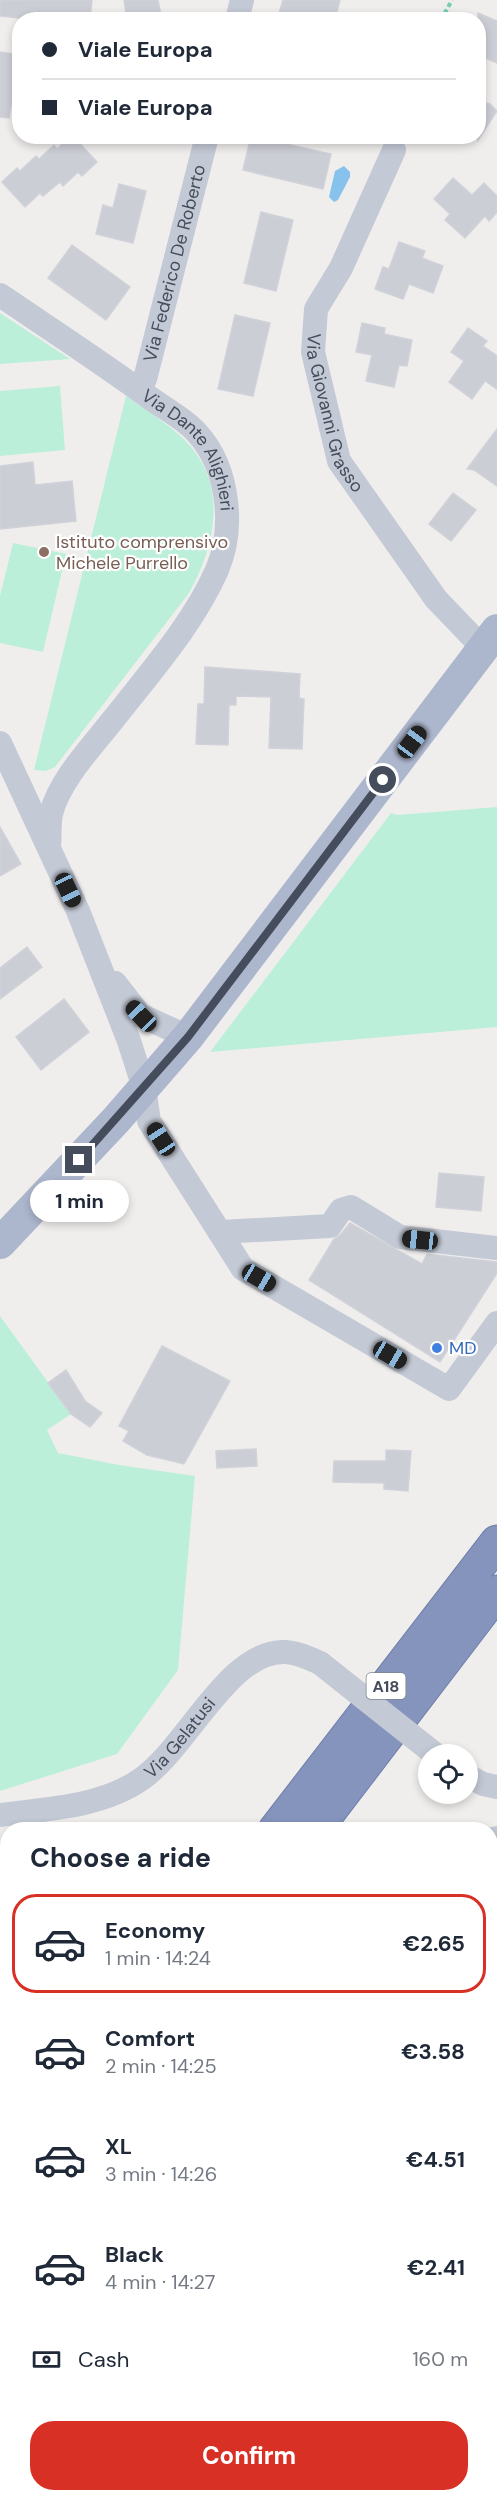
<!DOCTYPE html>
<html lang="en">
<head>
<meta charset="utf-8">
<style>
  body { margin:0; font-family:"DM Sans",sans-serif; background:#f2f2f3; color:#1f2937; height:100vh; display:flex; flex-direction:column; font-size:22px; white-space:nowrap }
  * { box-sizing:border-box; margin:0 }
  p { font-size:20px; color:#747a83 }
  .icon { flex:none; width:33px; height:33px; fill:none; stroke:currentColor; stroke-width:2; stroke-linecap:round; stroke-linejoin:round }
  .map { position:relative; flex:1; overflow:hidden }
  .details { position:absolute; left:0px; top:1822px; width:498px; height:680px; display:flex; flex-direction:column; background:#fff; border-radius:24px 24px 0 0; box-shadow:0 3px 9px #0003 }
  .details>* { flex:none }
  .top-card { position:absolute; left:12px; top:12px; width:474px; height:132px; border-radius:24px; box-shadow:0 3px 9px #0003; display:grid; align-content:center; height:132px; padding:0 30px; background:#fff }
  .controls { position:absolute; left:418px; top:1744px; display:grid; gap:12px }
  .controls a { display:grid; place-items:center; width:60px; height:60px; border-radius:50%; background:#fff; box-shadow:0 3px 9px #0003; font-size:30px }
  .end { position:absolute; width:27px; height:27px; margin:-14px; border:8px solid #454c5b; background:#fff; box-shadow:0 0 0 3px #fff }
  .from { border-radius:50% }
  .bubble { position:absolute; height:42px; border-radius:21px; background:#fff; box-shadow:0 3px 9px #0003; font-size:20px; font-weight:700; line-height:42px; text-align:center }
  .car { position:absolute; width:18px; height:36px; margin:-18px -9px; border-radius:8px; box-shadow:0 0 4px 2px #0007; background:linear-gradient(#222 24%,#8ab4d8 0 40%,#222 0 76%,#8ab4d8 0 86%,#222 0) }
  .top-card b { display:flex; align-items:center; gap:21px; height:57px; font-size:22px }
  .top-card b+b { border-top:2px solid #e0e1e3 }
  .top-card i { width:15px; height:15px; background:#1f2937 }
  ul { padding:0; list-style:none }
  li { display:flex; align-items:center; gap:18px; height:99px; margin:0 12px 9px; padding:0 18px; border:3px solid transparent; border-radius:24px }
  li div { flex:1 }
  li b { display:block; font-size:22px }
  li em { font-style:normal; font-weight:700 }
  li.selected { border-color:#d93025 }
  li>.icon { width:54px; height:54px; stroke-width:1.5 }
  h2 { padding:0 30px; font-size:27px; line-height:72px }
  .pay { display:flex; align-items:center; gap:15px; height:66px; padding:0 30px; font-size:22px }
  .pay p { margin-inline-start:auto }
  .cta { display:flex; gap:12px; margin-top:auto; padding:12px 30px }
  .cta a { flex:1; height:69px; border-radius:24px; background:#d93025; color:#fff; font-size:24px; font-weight:700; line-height:69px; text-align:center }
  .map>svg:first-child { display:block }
  .green { fill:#bbefda }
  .water { fill:#87c2ec }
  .building { fill:#ccced5; stroke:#d1d2d9; stroke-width:1.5 }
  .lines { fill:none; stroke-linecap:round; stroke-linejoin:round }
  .highway-casing { stroke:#707fa9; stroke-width:35 }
  .path { stroke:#72cdb3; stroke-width:4; stroke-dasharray:4.5 3; stroke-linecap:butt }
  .minor { stroke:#c3c9d5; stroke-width:24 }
  .major { stroke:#acb6cd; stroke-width:32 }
  .highway { stroke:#8494bd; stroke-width:33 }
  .minor-bridge { stroke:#c3c9d5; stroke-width:24 }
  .route { stroke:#454c5b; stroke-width:8 }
  .education-dot { fill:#8d6e63; stroke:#fff; stroke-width:2 }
  .shop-dot { fill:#3f7fe0; stroke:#fff; stroke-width:2 }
  .labels { text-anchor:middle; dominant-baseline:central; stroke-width:4.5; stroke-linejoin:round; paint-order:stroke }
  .shield { fill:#fff; stroke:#7d828c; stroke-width:1.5 }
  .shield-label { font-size:16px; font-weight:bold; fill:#454c5b }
  .street-label { font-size:18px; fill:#454c5b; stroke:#fff }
  .education-label { font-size:18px; fill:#785e54; stroke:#fff; text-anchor:start }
  .shop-label { font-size:18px; fill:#366cbe; stroke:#fff; text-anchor:start }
</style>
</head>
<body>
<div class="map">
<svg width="497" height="2501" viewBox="0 0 497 2501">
  <rect width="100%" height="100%" fill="#f0eeed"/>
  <g class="green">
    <path d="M0 313 70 359 0 364Z"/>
    <path d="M60 386 65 450 0 456V391Z"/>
    <path d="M126 396C148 412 174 427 191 447 228 490 214 549 189 593L55 767 46 771 34 770Z"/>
    <path d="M13 543 66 554 43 652 0 643V596Z"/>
    <path d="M497 807V1027L210 1052 391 813 397 815Z"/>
    <path d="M0 1316 71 1414 47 1430 58 1453 119 1465 195 1476 178 1670 117 1754 0 1791Z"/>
  </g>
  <path class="water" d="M344 166 350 172V177L338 200 334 202 329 197 335 171Z"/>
  <g class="building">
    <path d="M0 0H92L90 20H38L0 16Z"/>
    <path d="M124 0H158L162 20H127Z"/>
    <path d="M283 0H340L335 20H277Z"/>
    <path d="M478 13 497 21V63L478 55Z"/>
    <path d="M0 52 20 55V76L16 75 9 118 0 117Z"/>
    <path d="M478 101 490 104 497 111 478 140Z"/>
    <path d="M70 136H73L97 162 82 176 78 172 63 186 60 182 43 196 40 193 25 207 2 182 17 168 20 171 36 156 39 159 54 145 57 149Z"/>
    <path d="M251 136 331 154 323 189 243 170Z"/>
    <path d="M453 178 472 195 484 183 497 196V212L489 221 485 216 465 238 445 220 450 214 434 199Z"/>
    <path d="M119 184 146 191 133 243 96 234 103 205 113 208Z"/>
    <path d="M261 212 293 220 276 291 244 283Z"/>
    <path d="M399 242 425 251 422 258 443 266 433 293 409 284 403 299 375 289 383 267 389 269Z"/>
    <path d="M72 245 130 287 106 320 48 278Z"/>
    <path d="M235 315 270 323 253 396 218 389Z"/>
    <path d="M362 323 385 328 384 334 412 340 407 366 399 365 394 387 366 381 372 355 356 352Z"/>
    <path d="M468 328 487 341 483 346 497 356V389L485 381 472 399 449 382 464 361 451 352Z"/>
    <path d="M497 429V486L474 470 467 469Z"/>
    <path d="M33 462 35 485 72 481 76 521 0 529V466Z"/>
    <path d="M453 493 476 510 451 541 429 524Z"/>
    <path d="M205 667 300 674 299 698 304 699 302 749 269 748 271 697 236 696V705H229L228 745 196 744 198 704H204Z"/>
    <path d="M0 827 21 864 0 876Z"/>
    <path d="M27 947 42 967 0 999V968Z"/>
    <path d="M64 999 89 1032 41 1070 16 1037Z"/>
    <path d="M439 1173 484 1177 481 1211 436 1207Z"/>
    <path d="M350 1223 422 1264 427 1254 497 1262V1273L440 1362 309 1280 334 1239 341 1234Z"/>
    <path d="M162 1346 230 1381 184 1464 147 1455 123 1441 129 1431 119 1426Z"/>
    <path d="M66 1370 85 1401 102 1413 90 1427 71 1414 48 1383Z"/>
    <path d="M256 1449 257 1466 217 1468 216 1451Z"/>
    <path d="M386 1450 411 1451 408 1491 384 1489V1483L333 1482 334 1461H386Z"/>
  </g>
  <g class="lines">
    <g class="highway-casing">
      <g id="highway">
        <path d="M275 1830 497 1542"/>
        <path d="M315 1830 497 1592"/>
        <path d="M0 2189 8 2179"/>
        <path d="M0 2223 8 2213"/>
      </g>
    </g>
    <path class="path" d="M441 20 452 0"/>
    <g class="minor">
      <path d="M237 20 242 0"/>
      <path id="s1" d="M394 150 341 268 316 309 313 352 339 461 436 599 483 648"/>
      <path id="s2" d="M0 295C50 329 101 362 150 398 165 409 185 419 197 433 229 468 235 528 217 570 193 624 152 670 116 716 95 743 59 780 51 814 49 824 50 835 49 846"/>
      <path id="s3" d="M139 390 145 379 207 136"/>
      <path d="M0 743 78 911 129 1041 144 1088 149 1121 243 1269 449 1389 497 1323"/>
      <path d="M115 983 140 1015 188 1037"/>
      <path d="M221 1232 330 1226 341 1210 351 1207 400 1237 497 1248"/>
      <path d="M468 1776 483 1784 497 1787"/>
      <path id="s4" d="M0 1815C46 1809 101 1807 140 1780 187 1749 228 1649 286 1652 299 1653 309 1658 320 1663"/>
      <path d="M490 1840 497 1838"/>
      <path d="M490 1919 497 1910"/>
      <path d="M118 2494 121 2501"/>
    </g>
    <path class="major" d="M0 1243 116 1120 188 1037 497 630"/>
    <use href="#highway" class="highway"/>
    <path class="minor-bridge" d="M320 1663 436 1755"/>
  </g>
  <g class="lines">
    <path class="route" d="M79 1160 188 1037 383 780"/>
  </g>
  <circle class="education-dot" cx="44" cy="552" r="6"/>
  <circle class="shop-dot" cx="437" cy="1348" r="6"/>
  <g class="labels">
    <rect class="shield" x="366.5" y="1673" width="39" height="26" rx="4.5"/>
    <g class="shield-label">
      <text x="386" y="1686">A18</text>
    </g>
    <g class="street-label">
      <text stroke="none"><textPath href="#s3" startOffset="132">Via Federico De Roberto</textPath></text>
      <text stroke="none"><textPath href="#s1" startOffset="285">Via Giovanni Grasso</textPath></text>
      <text stroke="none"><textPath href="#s2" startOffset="250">Via Dante Alighieri</textPath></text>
      <text stroke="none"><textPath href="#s4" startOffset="204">Via Gelatusi</textPath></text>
    </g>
    <g class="education-label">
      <text x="56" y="542">Istituto comprensivo<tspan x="56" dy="21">Michele Purrello</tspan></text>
    </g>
    <g class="shop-label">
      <text x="449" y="1348">MD</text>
    </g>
  </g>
</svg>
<div class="controls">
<a><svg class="icon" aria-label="locate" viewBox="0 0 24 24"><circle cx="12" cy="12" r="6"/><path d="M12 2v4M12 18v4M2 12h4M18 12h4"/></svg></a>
</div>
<i class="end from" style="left:383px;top:780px"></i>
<i class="end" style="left:79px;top:1160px"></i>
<div class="bubble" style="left:30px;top:1180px;width:99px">1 min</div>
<i class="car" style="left:412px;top:742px;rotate:37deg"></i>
<i class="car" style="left:68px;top:890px;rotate:155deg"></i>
<i class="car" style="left:141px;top:1016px;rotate:316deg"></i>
<i class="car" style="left:161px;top:1139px;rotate:327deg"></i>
<i class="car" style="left:420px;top:1240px;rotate:276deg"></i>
<i class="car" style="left:259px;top:1278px;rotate:120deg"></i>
<i class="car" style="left:390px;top:1355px;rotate:120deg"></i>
<div class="top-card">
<b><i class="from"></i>Viale Europa</b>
<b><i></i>Viale Europa</b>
</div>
<section class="details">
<h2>Choose a ride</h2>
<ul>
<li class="selected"><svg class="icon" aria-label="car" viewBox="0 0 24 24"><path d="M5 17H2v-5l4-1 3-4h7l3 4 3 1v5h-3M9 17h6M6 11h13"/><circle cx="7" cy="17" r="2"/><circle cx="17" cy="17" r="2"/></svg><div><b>Economy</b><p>1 min · 14:24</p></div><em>€2.65</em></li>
<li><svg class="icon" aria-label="car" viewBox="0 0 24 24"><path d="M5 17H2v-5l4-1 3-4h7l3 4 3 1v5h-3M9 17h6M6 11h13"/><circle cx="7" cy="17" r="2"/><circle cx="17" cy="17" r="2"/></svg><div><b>Comfort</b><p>2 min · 14:25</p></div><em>€3.58</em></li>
<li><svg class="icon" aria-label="car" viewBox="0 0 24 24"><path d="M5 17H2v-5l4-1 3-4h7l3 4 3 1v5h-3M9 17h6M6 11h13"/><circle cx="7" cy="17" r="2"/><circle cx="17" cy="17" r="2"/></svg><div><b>XL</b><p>3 min · 14:26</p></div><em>€4.51</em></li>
<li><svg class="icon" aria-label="car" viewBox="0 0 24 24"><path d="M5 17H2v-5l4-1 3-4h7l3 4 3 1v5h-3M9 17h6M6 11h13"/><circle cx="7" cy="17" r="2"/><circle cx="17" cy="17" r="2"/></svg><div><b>Black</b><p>4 min · 14:27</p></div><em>€2.41</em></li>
</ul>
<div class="pay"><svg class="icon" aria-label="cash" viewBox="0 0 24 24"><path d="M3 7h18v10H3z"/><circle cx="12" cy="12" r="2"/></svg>Cash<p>160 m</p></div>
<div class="cta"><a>Confirm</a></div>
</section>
</div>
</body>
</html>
